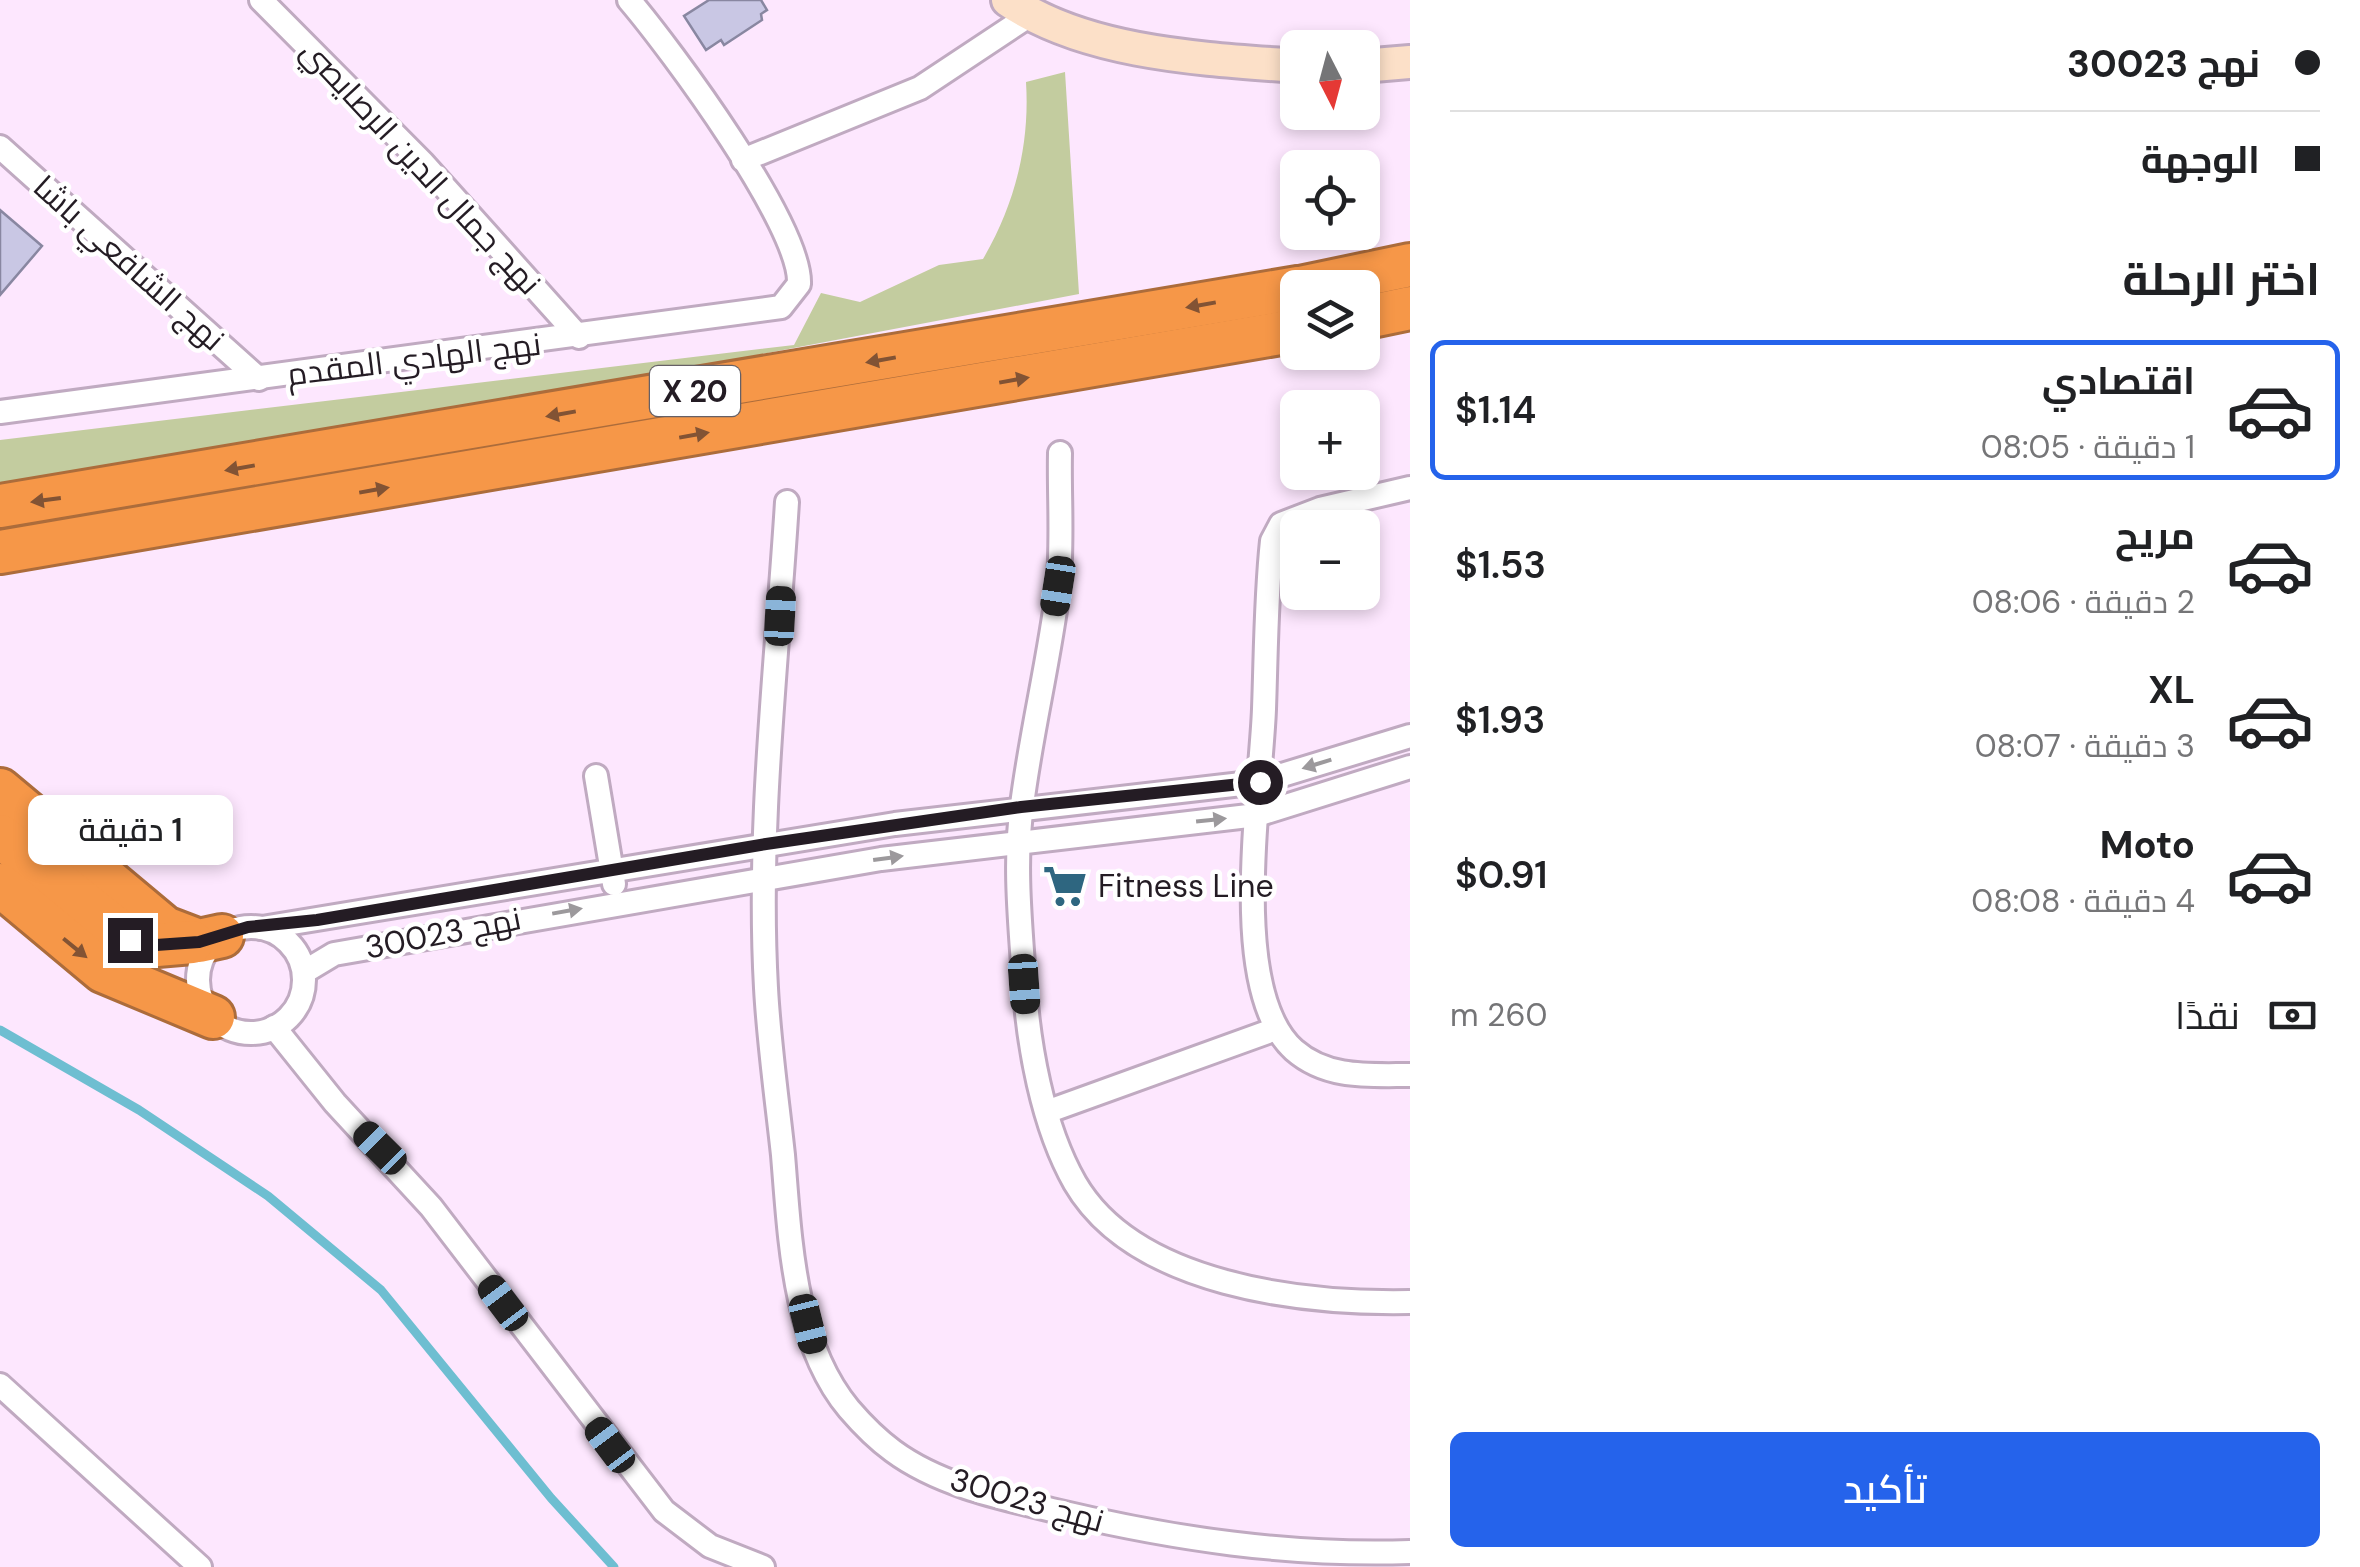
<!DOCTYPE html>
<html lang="ar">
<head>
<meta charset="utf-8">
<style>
  body { margin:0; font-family:"DM Sans",Cairo,sans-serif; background:#f6f6f6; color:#202124; direction:rtl; height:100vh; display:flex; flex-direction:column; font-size:38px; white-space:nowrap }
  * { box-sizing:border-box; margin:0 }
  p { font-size:32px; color:#757577 }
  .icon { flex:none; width:55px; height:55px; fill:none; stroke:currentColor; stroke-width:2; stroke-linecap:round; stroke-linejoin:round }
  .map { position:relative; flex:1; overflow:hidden; direction:ltr }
  .sheet { display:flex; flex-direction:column; background:#fff; width:950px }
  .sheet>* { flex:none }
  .hud { display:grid; align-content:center; height:220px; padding:0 40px; background:#fff }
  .needle { width:65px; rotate:174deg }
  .buttons { position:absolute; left:1280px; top:30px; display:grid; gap:20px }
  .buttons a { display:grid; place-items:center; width:100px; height:100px; border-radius:15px; background:#fff; box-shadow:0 5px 15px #0003; font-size:50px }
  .end { position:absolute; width:45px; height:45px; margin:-22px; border:12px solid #241c24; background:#fff; box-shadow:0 0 0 5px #fff }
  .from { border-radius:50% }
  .bubble { position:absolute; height:70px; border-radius:15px; background:#fff; box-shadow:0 5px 15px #0003; font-size:32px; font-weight:600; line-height:70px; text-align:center; direction:rtl }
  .car { position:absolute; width:30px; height:60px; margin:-30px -15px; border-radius:12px; box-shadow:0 0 8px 2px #0007; background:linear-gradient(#222 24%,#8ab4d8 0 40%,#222 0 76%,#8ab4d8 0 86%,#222 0) }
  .hud b { display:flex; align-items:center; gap:35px; height:95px; font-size:38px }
  .hud b+b { border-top:2px solid #e0e0e0 }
  .hud i { width:25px; height:25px; background:#202124 }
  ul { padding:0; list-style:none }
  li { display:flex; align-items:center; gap:30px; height:140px; margin:0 20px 15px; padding:0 20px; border:5px solid transparent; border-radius:15px }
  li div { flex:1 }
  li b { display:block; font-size:38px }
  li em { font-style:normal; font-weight:600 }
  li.active { border-color:#2563eb }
  li>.icon { width:90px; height:90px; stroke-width:1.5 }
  h2 { padding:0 40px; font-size:45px; line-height:120px }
  .pay { display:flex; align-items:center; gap:25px; height:110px; padding:0 40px; font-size:38px }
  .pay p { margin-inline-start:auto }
  .cta { display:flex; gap:20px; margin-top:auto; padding:20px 40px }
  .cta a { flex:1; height:115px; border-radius:15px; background:#2563eb; color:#fff; font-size:40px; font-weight:600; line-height:115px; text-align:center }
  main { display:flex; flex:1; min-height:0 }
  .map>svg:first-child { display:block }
  .green { fill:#c3cc9f }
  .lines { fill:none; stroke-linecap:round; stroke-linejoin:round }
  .stream { stroke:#6ebed1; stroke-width:9 }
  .building { fill:#c9c7e4; stroke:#8987a1; stroke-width:2.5 }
  .street-casing { stroke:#c0aac1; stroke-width:28 }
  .secondary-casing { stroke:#c0aac1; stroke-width:38 }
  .highway-casing { stroke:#ac6c3b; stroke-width:48 }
  .street { stroke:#fff; stroke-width:22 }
  .secondary { stroke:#fce0c8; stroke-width:32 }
  .highway { stroke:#f69748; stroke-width:42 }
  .oneway { fill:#825334 }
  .oneway2 { fill:#9c999c }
  .route { stroke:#241c24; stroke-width:12 }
  .labels { text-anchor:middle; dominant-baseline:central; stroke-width:9; stroke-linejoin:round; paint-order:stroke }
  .shield { fill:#fff; stroke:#666066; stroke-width:2.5 }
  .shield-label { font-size:30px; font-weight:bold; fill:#241c24 }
  .street-label { font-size:32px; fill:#241c24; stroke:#fff }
  .poi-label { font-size:32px; fill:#241c24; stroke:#fff; text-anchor:start }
</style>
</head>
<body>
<main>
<section class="sheet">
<div class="hud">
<b><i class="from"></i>نهج 30023</b>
<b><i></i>الوجهة</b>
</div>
<h2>اختر الرحلة</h2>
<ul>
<li class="active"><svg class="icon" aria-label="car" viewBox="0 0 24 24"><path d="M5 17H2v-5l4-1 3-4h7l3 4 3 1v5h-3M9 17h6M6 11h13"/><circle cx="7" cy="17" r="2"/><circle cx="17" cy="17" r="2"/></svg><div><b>اقتصادي</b><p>1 دقيقة · 08:05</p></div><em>$1.14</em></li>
<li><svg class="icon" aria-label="car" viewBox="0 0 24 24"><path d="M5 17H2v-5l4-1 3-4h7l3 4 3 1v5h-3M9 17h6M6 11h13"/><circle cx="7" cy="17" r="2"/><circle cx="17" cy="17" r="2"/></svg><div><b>مريح</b><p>2 دقيقة · 08:06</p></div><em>$1.53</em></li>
<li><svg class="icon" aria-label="car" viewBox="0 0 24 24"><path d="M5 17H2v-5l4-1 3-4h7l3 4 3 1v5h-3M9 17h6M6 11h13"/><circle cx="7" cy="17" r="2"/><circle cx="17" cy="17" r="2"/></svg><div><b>XL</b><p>3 دقيقة · 08:07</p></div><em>$1.93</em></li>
<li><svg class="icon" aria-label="car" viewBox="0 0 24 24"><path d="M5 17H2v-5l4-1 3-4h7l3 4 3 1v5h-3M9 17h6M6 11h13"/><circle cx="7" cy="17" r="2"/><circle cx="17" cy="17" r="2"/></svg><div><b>Moto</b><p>4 دقيقة · 08:08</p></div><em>$0.91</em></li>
</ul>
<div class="pay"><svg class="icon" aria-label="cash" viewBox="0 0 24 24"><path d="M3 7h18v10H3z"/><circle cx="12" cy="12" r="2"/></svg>نقدًا<p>260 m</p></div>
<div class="cta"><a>تأكيد</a></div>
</section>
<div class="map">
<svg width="1410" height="1567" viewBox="0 0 1410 1567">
  <rect width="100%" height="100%" fill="#fde7fe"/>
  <path class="green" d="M1065 72 1079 294 372 428 0 491V440L794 345 821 293 860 302 939 265 983 259C1015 204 1030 145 1026 82Z"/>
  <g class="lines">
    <path class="stream" d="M0 1030 139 1110 268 1196 381 1290 551 1498 614 1567"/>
  </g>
  <g class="building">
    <path d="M709 0H761L767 10 761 14 762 20 724 45 721 40 706 50 684 16Z"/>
    <path d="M0 210 42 246 0 295Z"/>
  </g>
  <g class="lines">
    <g class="street-casing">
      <g id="street">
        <path d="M261 0 423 163 579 337"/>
        <path d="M0 147 259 379"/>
        <path d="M743 160 920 88 1030 15"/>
        <path d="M0 412 781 307 799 284C802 226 670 48 629 0"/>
        <path d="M1060 453C1059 497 1063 544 1058 589 1049 661 1031 733 1022 805 1014 862 1020 921 1024 978 1028 1044 1042 1125 1075 1183 1135 1286 1304 1304 1410 1302"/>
        <path d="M1410 488 1320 509 1281 524 1272 541C1266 597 1266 653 1264 709 1261 793 1227 990 1294 1050 1327 1079 1369 1075 1410 1075"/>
        <path d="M787 502C777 663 757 827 766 988 769 1044 777 1099 783 1155 790 1238 793 1342 849 1409 861 1423 878 1440 893 1451 939 1485 1001 1498 1056 1511 1174 1539 1289 1556 1410 1552"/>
        <path d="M596 776 614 884"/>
        <circle cx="251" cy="980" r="53"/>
        <path d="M262 928 895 824 1259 782 1410 736"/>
        <path d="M304 972 334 954 881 859 1257 815 1410 767"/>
        <path d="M274 1027 335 1103 431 1207 664 1511 710 1546 763 1567"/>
        <path d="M1049 1111 1276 1029"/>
        <path d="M0 1385 200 1567"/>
      </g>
    </g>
    <g class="secondary-casing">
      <g id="secondary">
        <path d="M1008 0C1086 54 1205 59 1298 66"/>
        <path d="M1362 66 1410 62"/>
      </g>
    </g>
    <g class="highway-casing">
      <g id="highway">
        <path d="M1300 288 1410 265"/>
        <path d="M1362 318 1410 308"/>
        <path d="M0 506 1298 288"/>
        <path d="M0 552 1298 330"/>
        <path d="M0 790 165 928 199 941 222 936"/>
        <path d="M0 836 130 940 157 945 192 942"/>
        <path d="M0 885 103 971 213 1017"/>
      </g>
    </g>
    <use href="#street" class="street"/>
    <use href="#secondary" class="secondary"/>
    <use href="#highway" class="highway"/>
  </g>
  <defs><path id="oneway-solid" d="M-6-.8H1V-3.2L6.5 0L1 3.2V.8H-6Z" transform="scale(2.5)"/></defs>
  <g class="oneway">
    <use href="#oneway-solid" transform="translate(1201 305) rotate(170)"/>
    <use href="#oneway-solid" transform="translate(881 360) rotate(170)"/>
    <use href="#oneway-solid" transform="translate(1014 380) rotate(-10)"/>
    <use href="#oneway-solid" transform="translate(561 414) rotate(170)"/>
    <use href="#oneway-solid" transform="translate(694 435) rotate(-10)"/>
    <use href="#oneway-solid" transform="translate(240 468) rotate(170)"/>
    <use href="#oneway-solid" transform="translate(374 490) rotate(-10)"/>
    <use href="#oneway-solid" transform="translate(46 500) rotate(172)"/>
    <use href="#oneway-solid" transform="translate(75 948) rotate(39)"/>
  </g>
  <g class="oneway2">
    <use href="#oneway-solid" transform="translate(1317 764) rotate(163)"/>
    <use href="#oneway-solid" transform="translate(1211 820) rotate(-6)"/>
    <use href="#oneway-solid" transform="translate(888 858) rotate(-8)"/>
    <use href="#oneway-solid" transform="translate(567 911) rotate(-10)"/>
  </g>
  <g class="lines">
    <path class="route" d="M130 940 156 945 199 942 248 927 317 920 766 844 1021 807 1260 782"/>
  </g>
  <defs>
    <g id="supermarket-bare" transform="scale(3.45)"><path d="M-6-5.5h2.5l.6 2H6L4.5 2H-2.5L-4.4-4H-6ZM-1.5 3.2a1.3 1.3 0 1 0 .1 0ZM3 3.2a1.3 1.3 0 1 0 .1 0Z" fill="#2e6680" stroke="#fff" stroke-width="2.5" paint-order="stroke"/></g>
  </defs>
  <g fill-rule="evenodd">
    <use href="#supermarket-bare" x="1065" y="886"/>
  </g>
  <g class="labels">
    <rect class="shield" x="650" y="366" width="90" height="50" rx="8"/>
    <g class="shield-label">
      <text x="695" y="391">X 20</text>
    </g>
    <g class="street-label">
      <text transform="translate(421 167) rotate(47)">نهج جمال الدين الرصايصي</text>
      <text transform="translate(129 263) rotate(42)">نهج الشافعي باشا</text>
      <text transform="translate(414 359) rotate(-7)">نهج الهادي المقدم</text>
      <text transform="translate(443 933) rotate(-11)">نهج 30023</text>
      <text transform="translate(1027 1500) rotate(16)">نهج 30023</text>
    </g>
    <g class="poi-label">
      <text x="1098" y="886">Fitness Line</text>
    </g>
  </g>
</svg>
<div class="buttons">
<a><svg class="needle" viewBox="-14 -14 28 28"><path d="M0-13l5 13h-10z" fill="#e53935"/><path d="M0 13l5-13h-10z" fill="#757577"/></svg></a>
<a><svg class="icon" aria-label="locate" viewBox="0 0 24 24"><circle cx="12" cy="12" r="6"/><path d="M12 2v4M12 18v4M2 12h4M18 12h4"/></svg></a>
<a><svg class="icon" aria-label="layers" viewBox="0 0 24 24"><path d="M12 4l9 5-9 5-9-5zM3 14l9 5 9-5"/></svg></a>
<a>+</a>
<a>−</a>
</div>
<i class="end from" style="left:1260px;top:782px"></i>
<i class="end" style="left:130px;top:940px"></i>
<div class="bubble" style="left:28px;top:795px;width:205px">1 دقيقة</div>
<i class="car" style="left:1058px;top:586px;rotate:189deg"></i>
<i class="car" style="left:780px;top:616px;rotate:3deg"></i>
<i class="car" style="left:1024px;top:984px;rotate:176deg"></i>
<i class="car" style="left:380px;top:1148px;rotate:315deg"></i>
<i class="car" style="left:503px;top:1303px;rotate:323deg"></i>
<i class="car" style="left:808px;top:1324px;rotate:166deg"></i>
<i class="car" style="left:610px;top:1445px;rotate:323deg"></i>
</div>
</main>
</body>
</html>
